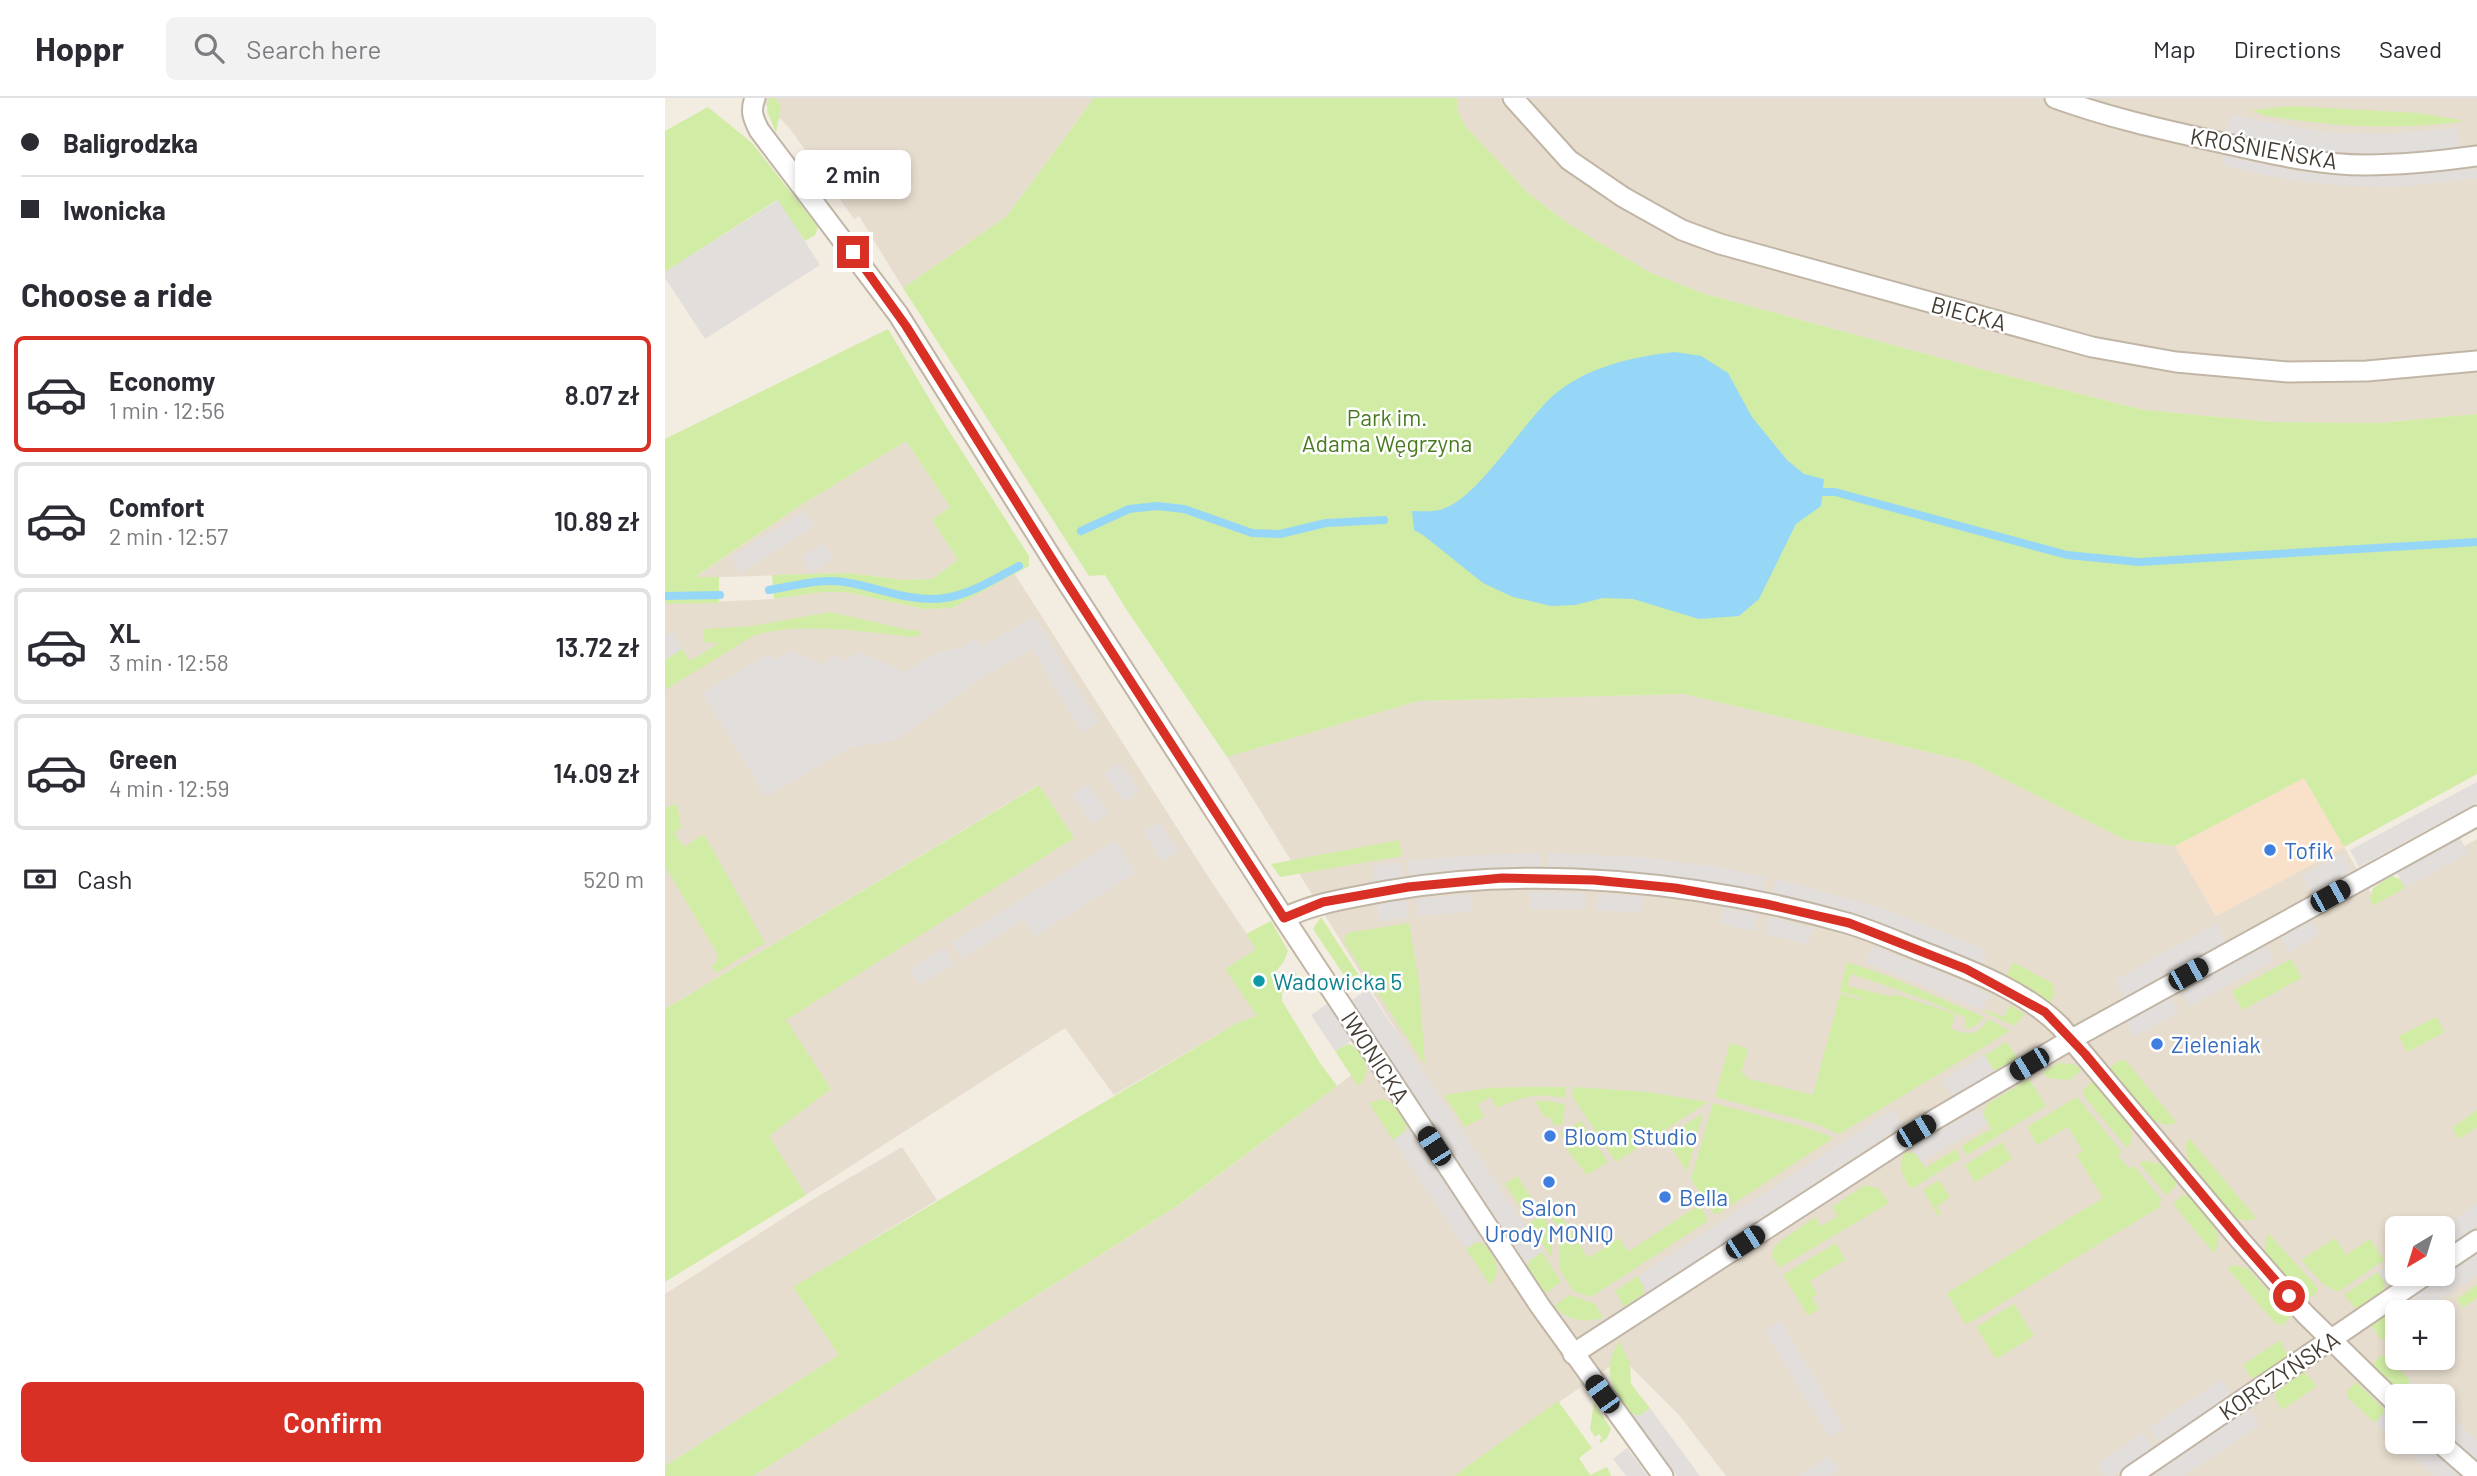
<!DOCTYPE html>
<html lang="en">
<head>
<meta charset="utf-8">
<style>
  body { margin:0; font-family:Barlow,sans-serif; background:#f2f2f3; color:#2b2b33; height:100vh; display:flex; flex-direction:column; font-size:26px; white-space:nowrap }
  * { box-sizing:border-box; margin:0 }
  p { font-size:23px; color:#7c7c81 }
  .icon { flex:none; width:38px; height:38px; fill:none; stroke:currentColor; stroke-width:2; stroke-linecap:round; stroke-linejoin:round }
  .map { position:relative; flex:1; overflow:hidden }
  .sheet { display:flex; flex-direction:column; background:#fff; width:665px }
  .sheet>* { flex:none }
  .guide { display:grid; align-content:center; height:154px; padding:0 21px; background:#fff }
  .needle { width:46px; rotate:218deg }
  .buttons { position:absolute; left:1720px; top:1118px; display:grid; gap:14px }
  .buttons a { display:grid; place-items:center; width:70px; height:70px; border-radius:10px; background:#fff; box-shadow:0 4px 10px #0003; font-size:35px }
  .end { position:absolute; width:32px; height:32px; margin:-16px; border:9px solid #d93025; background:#fff; box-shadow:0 0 0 4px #fff }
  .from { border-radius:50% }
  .bubble { position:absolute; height:49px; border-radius:10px; background:#fff; box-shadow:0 4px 10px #0003; font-size:23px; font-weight:600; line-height:49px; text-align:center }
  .car { position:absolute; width:21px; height:42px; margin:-21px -10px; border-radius:9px; box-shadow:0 0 5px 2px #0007; background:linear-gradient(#222 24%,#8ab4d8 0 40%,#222 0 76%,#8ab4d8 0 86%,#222 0) }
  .guide b { display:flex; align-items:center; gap:24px; height:66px; font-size:26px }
  .guide b+b { border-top:2px solid #e1e1e2 }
  .guide i { width:18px; height:18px; background:#2b2b33 }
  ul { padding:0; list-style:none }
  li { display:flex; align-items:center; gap:21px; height:116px; margin:0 14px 10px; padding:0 7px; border:4px solid #e1e1e2; border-radius:10px }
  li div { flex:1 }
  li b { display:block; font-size:26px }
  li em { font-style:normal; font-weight:600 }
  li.on { border-color:#d93025 }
  li>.icon { width:63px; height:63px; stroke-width:1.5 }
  h2 { padding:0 21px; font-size:32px; line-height:84px }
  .pay { display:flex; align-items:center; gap:18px; height:77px; padding:0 21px; font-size:26px }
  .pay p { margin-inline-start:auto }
  .button { display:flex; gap:14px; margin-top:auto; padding:14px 21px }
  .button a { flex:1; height:80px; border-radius:10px; background:#d93025; color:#fff; font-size:28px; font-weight:600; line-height:80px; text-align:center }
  header { display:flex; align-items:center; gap:42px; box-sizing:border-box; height:98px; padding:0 35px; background:#fff; border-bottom:2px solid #e1e1e2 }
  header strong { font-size:33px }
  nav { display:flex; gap:38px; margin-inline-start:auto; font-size:24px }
  .search { width:490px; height:63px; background:#f2f2f3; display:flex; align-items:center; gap:18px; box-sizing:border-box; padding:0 24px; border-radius:10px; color:#7c7c81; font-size:26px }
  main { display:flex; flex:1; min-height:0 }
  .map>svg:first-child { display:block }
  .residential { fill:#e7ddcf; fill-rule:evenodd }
  .commercial { fill:#f8e0c9 }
  .green { fill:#d1eca5 }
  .parking { fill:#e2dedb }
  .water { fill:#96d7f7 }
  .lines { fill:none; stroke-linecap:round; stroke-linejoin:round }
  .stream { stroke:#96d7f7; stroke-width:8 }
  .street-casing { stroke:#c1b6a6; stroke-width:23 }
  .street { stroke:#fff; stroke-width:19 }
  .route { stroke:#d93025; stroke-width:9 }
  .shop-dot { fill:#3f7fe0; stroke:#fff; stroke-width:2.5 }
  .culture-dot { fill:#0f9aa8; stroke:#fff; stroke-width:2.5 }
  .labels { text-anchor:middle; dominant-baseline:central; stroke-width:5; stroke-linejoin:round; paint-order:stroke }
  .street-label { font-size:23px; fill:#443b32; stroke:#fff }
  .park-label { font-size:23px; fill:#497a20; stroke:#fff }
  .shop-label { font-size:23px; fill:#366cbe; stroke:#fff; text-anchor:start }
  .culture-label { font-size:23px; fill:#0d838f; stroke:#fff; text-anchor:start }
</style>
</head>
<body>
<header>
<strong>Hoppr</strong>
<div class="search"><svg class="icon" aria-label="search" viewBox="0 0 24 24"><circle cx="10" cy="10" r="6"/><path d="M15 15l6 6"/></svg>Search here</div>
<nav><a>Map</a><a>Directions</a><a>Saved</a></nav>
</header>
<main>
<section class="sheet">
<div class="guide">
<b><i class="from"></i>Baligrodzka</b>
<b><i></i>Iwonicka</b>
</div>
<h2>Choose a ride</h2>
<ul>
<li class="on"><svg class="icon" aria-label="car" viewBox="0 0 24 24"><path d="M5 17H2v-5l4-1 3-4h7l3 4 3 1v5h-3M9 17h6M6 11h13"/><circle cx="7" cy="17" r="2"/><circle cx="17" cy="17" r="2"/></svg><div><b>Economy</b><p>1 min · 12:56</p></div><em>8.07 zł</em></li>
<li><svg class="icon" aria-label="car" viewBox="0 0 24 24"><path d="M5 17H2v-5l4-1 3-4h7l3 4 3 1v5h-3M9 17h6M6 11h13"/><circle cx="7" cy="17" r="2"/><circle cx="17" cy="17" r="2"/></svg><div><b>Comfort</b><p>2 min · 12:57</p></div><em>10.89 zł</em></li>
<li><svg class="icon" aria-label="car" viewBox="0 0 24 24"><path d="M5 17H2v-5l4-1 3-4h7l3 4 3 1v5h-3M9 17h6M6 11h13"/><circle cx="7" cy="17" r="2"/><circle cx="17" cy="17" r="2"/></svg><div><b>XL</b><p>3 min · 12:58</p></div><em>13.72 zł</em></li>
<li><svg class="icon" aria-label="car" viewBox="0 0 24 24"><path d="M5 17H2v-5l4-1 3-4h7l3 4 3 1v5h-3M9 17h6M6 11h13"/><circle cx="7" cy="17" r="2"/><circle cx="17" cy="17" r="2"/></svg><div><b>Green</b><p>4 min · 12:59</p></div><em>14.09 zł</em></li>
</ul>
<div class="pay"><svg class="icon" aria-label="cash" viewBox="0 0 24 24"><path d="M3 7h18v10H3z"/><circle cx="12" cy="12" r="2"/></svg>Cash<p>520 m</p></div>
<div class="button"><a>Confirm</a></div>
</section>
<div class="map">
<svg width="1812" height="1378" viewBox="0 0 1812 1378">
  <rect width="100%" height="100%" fill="#f3ece1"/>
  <g class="residential">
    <path d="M93 0H429L342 118 238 190 194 118 189 121 123 28Z"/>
    <path d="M792 0H1812V316L1714 325 1607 324 1479 312 1320 272 1040 196 986 175 905 127 863 95 801 29 793 14Z"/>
    <path d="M241 343 285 409 267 422 293 462 267 481 239 482 183 475 29 480 133 409Z"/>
    <path d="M349 475 548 786 592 851 593 918 572 925 449 997 400 930 141 1097 103 1037 166 991 120 922 409 740 373 687 0 911V506L109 501 158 494H180L260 511 287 510Z"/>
    <path d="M1019 596 1305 664 1461 742 1510 748 1551 818 1679 749 1709 800 1812 741V1378H1061L1014 1317 957 1260 789 1378H88L517 1105 697 969 737 942 562 659 753 603ZM1732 1130H1778V1176H1732ZM1732 1214H1778V1260H1732ZM1732 1298H1778V1344H1732Z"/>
    <path d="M237 1049 272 1102 129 1189 174 1257 0 1368V1196L145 1103Z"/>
  </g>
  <path class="commercial" d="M1639 680 1679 749 1551 818 1510 748Z"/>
  <g class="green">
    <path d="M104 0H110L116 8 111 35 102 13Z"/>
    <path d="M429 0H792L793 14 801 29 863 95 905 127 986 175 1040 196 1320 272 1479 312 1607 324 1714 325 1812 316V676L1679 749 1639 680 1510 748 1461 742 1305 664 1019 596 753 603 562 659 461 511 440 477 424 478 238 190 342 118Z"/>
    <path d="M1626 8 1753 15 1796 22V24C1725 32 1667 29 1597 17L1587 12Z"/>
    <path d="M43 9 87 45 153 129 150 137 140 143 112 102 0 174V33Z"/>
    <path d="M223 231 275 319 364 458V468L287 510 260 511 180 494H158L109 501 107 477 183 475 239 482 267 481 293 462 267 422 285 409 241 343 133 409 30 479H54V505L0 506V341Z"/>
    <path d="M165 514 244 532H252L257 536 249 539C204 534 130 523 88 538L0 592V562L17 551 25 563 54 545 39 544V531L86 528Z"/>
    <path d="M374 687 409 740 121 922 166 991 104 1038 141 1097 0 1184V911Z"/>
    <path d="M12 706 16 729 9 735 19 749 39 736 100 845 51 875 46 868 51 865 53 857 0 768V710Z"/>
    <path d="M734 742 737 758 615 779 606 766Z"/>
    <path d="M1727 778 1735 781 1740 790 1708 808 1705 800 1708 790Z"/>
    <path d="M656 819 698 884 679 877 648 831Z"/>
    <path d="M606 823 623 853 618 865 609 875 615 882 631 875 633 881 617 895V903L655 965 672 988 515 1106 88 1378H0V1368L174 1257 128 1189 572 925 592 918 560 871 591 851 581 836Z"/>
    <path d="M744 825 754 883 760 967 679 844 682 835Z"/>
    <path d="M1626 861 1637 880 1577 912 1567 893Z"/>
    <path d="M1182 864 1226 879 1319 919 1309 929 1301 930V920C1264 902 1226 889 1186 876L1182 888 1228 899 1230 896 1290 916 1286 931C1303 937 1313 938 1323 921L1345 933 1174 1036 1151 1026 1050 999 1065 945 1083 951 1076 975 1082 977 1081 980 1148 997 1175 896 1196 902 1197 900 1175 894Z"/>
    <path d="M1348 864 1387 885 1390 895 1385 904 1344 881 1342 877Z"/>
    <path d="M1345 907 1360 916 1349 928 1320 914 1321 912 1339 919Z"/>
    <path d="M1771 919 1780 934 1742 954 1734 938Z"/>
    <path d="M1342 944 1352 960 1331 972 1327 970 1320 957Z"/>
    <path d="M683 946C700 951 709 976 693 988L670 953Z"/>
    <path d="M1455 962H1460L1512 1025 1503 1027 1489 1023 1445 969Z"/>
    <path d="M1394 965 1409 966 1417 972 1404 982 1383 980 1378 974Z"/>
    <path d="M1364 981 1381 1008 1302 1057 1296 1048 1326 1031 1318 1016 1322 1006Z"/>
    <path d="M1428 983 1465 1029 1467 1043 1462 1050 1418 997V992Z"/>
    <path d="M858 989H901L900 1000C874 994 857 999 832 1010L826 999 813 1006 819 1019 800 1029 779 997 823 990Z"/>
    <path d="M909 989 983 994 1043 1004 951 1064 907 998Z"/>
    <path d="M1412 999 1457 1054 1453 1058 1464 1070 1469 1068 1497 1102 1493 1105 1496 1108 1301 1227 1282 1195 1438 1100 1411 1057 1418 1053 1403 1029 1372 1047 1362 1029Z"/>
    <path d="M718 1001 728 1006 742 1027 739 1034 728 1042 704 1005Z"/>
    <path d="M870 1003H883L900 1006 898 1025 891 1029 883 1018 880 1020Z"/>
    <path d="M1048 1005 1139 1029 1167 1039 1165 1042 1054 1115 1049 1116 1026 1081Z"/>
    <path d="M1812 1012V1029L1794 1041 1787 1030Z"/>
    <path d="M1038 1015 1022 1074 1000 1040Z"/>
    <path d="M916 1023 943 1064 922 1077 901 1050 903 1048 895 1036Z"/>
    <path d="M1524 1040 1591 1120 1583 1123 1570 1120 1522 1061 1521 1047Z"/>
    <path d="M1337 1044 1347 1061 1310 1084 1300 1067Z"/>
    <path d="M1291 1051 1296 1060 1246 1091C1238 1078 1232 1069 1240 1054L1251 1056 1260 1070Z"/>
    <path d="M1479 1063 1496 1066 1511 1083 1510 1089 1501 1097 1474 1065Z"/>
    <path d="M852 1078 873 1110 861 1117 840 1086Z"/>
    <path d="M1274 1082 1285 1099 1272 1108 1276 1116 1273 1118 1258 1092Z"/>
    <path d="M1200 1087 1213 1090 1224 1105 1114 1170 1107 1158 1108 1151 1114 1144 1150 1119 1156 1128 1173 1118 1167 1109Z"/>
    <path d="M1518 1097 1523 1098C1536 1113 1563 1135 1549 1155L1508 1106Z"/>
    <path d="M1034 1107 1042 1120 1041 1124 926 1199 908 1193 895 1172 893 1129 883 1115 891 1110 923 1160 954 1140 963 1154Z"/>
    <path d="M877 1117 887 1132V1161L865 1125Z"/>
    <path d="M1603 1135 1652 1189V1194L1642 1203 1601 1157 1600 1144Z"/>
    <path d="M1670 1140 1681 1157 1705 1141 1719 1162 1673 1194 1657 1185 1636 1162Z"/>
    <path d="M812 1144 820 1147C830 1161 838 1172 825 1187L801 1151Z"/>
    <path d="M1171 1145 1180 1162 1145 1183 1152 1196 1147 1200 1154 1211 1143 1218 1118 1177Z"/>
    <path d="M877 1154 896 1184 881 1195 863 1169 864 1163Z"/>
    <path d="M1570 1167 1583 1171 1626 1218 1618 1227 1611 1226 1562 1170Z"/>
    <path d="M1713 1174 1720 1184 1719 1192 1691 1211 1679 1197Z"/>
    <path d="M973 1178 979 1190 978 1196 959 1209 950 1193Z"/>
    <path d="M1812 1187V1200L1798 1210 1792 1201Z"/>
    <path d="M905 1197 930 1206 938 1220C919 1225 903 1223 889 1208Z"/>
    <path d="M1349 1206 1369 1238 1331 1261 1311 1229Z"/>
    <path d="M1739 1206 1747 1214H1732V1231L1716 1242 1706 1227Z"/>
    <path d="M1615 1242 1623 1259 1591 1280 1585 1279 1578 1267Z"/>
    <path d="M954 1243 965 1265 966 1286 985 1310 974 1318 965 1315C947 1290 936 1273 954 1243Z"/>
    <path d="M1715 1258H1720L1746 1283 1737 1292H1732L1706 1268Z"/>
    <path d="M1639 1274 1652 1288 1617 1312 1611 1302V1294Z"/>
    <path d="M1691 1284 1718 1310V1315L1710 1325 1682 1299V1293Z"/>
    <path d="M893 1303 927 1350 914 1360 925 1377 942 1369 946 1378H789Z"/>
    <path d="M929 1305 946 1331 942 1340 936 1345 934 1343 937 1340 934 1336 930 1339 925 1331Z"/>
  </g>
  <g class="parking">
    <path d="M1566 17 1664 35 1725 36 1792 30 1795 50 1723 56 1660 54 1610 47 1561 35Z"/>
    <path d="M1559 58 1635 74 1685 78H1733L1812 71V80L1733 89 1685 88 1633 83 1593 76 1557 67Z"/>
    <path d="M113 102 155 167 40 241 0 180V174Z"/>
    <path d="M139 413 149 428 75 475 65 459Z"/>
    <path d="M159 445 169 461 146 475 136 459Z"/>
    <path d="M370 519 433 624 417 634 367 551 315 581 231 642 184 650 101 699 38 595 105 555 110 562 125 553 157 566 173 556 178 564 194 554 240 574 272 555 296 550 312 540 317 548Z"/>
    <path d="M7 535 17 551 0 562V539Z"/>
    <path d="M455 665 475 694 459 705 439 675Z"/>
    <path d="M1812 684V705L1694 769 1685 752Z"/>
    <path d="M423 686 443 715 427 726 407 697Z"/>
    <path d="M494 724 514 753 497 764 478 734Z"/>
    <path d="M1795 740 1803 755 1740 790 1732 775Z"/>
    <path d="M450 743 470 775 370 838 359 822 297 861 286 845Z"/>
    <path d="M876 755V772L745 780 742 763 815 757Z"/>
    <path d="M883 755 975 759 1046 768 1100 779 1097 795 1045 785 981 777 883 772Z"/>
    <path d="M1678 756 1686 773 1646 795 1637 778Z"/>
    <path d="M735 764 738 781 706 786 709 781 708 768Z"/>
    <path d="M1111 781 1220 811 1322 852 1316 868 1107 798Z"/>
    <path d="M865 794 921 795 920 811H867Z"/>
    <path d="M932 795 981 799 977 803 976 815 931 812Z"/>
    <path d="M809 796 806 800 807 813 754 818 751 801Z"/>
    <path d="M741 802 743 819 715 824 712 807Z"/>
    <path d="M1058 809 1093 817 1089 833 1055 826Z"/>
    <path d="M1103 819 1151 831 1146 833 1143 846 1100 836Z"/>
    <path d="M1646 822 1654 837 1623 854 1615 839Z"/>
    <path d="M1551 826 1560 843 1460 899 1450 882Z"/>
    <path d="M1601 847 1609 862 1525 908 1516 893Z"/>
    <path d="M1206 848 1260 868 1329 898 1323 900 1317 912 1202 865Z"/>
    <path d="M279 850 289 866 255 887 245 871Z"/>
    <path d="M703 891 877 1154 861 1165 687 902Z"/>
    <path d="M1506 899 1514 914 1469 939 1461 923Z"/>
    <path d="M662 906 686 943 670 953 646 917Z"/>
    <path d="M1320 957 1329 974 1287 998 1277 982Z"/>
    <path d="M1314 1010 1323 1025 1256 1064 1247 1049Z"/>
    <path d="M1228 1011 1238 1027 983 1195 973 1178Z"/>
    <path d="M744 1031 816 1140 801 1151 728 1042Z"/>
    <path d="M1812 1106V1128L1778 1151 1776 1130Z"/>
    <path d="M1812 1155V1177L1757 1214H1747L1740 1204Z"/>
    <path d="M1732 1161V1176H1742L1723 1189 1713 1174Z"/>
    <path d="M1115 1223 1179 1330 1164 1339 1100 1233Z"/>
    <path d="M1556 1282 1566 1298 1495 1346 1484 1330Z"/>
    <path d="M1746 1283 1764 1298H1738L1734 1295Z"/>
    <path d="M985 1310 993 1321 1035 1378H1012L965 1315 974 1318Z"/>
    <path d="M1584 1312 1595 1327 1519 1378H1493L1491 1375Z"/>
    <path d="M1721 1312 1732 1322V1344H1757L1796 1378H1769L1710 1325Z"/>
    <path d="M1778 1312 1812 1342V1364L1778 1335Z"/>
    <path d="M1478 1335 1489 1350 1448 1378H1440L1432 1366Z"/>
    <path d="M962 1350 983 1378H961L948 1361Z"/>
    <path d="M1164 1358 1174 1372 1166 1378H1134Z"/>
  </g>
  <path class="water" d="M1010 254 1036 258 1063 275 1087 319 1122 362 1139 376 1159 381 1156 408 1131 426 1094 501 1074 518 1034 521 968 501 938 500 910 507 886 508 848 499 818 485 758 437 749 432 747 413C756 413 766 414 774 412 811 405 859 322 890 296 924 268 968 259 1010 254Z"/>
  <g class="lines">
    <g class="stream">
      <path d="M1149 394H1170L1402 457 1474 464 1812 444"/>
      <path d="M416 433 464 411 492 408 519 411 587 435 615 436 661 425 719 422"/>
      <path d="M104 492C129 488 155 480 179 484 213 489 245 505 280 500 307 496 331 480 354 468"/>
      <path d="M0 498 55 497"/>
    </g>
    <g class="street-casing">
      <g id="street">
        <path d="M90 0C85 13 88 20 94 32L233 216 391 467 619 820 875 1208 998 1378"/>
        <path d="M848 0 904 62 958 99 1017 132 1055 146 1380 236 1427 249 1511 264 1623 274 1702 273 1812 263"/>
        <path d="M1390 0C1442 19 1495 31 1549 43 1599 54 1649 67 1701 67 1738 67 1775 63 1812 58"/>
        <path d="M619 820C652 804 686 800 721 793 869 766 1037 784 1182 825 1209 833 1235 845 1261 855 1307 873 1360 893 1395 928L1575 1142 1640 1216 1732 1306"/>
        <path d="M1778 1165 1812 1142"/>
        <path d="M908 1256 1269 1022 1407 941 1812 718"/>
        <path d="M1774 1344 1812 1377"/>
        <path d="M1466 1378 1762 1176"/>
      </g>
    </g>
    <use href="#street" class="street"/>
  </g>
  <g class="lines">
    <path class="route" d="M188 154 241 228 402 485 619 820 658 804 743 789 837 780 929 782 1010 790 1101 806 1184 825 1301 871 1380 914 1420 956 1575 1142 1624 1198"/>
  </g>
  <g class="shop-dot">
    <circle cx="1605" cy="752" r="7"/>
    <circle cx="1492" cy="946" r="7"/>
    <circle cx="885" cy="1038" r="7"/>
    <circle cx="884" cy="1084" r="7"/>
    <circle cx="1000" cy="1099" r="7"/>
  </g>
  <circle class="culture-dot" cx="594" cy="883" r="7"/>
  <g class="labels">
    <g class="street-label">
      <text transform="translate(1599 50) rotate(10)">KROŚNIEŃSKA</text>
      <text transform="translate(1304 215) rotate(15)">BIECKA</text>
      <text transform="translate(711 959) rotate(57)">IWONICKA</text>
      <text transform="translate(1614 1277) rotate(-34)">KORCZYŃSKA</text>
    </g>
    <g class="park-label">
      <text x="722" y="319">Park im.<tspan x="722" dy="26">Adama Węgrzyna</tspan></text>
    </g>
    <g class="shop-label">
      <text x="1619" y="752">Tofik</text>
      <text x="1506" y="946">Zieleniak</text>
      <text x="899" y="1038">Bloom Studio</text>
      <text x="1014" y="1099">Bella</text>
      <text x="884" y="1109" text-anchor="middle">Salon<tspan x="884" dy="26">Urody MONIQ</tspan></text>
    </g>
    <g class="culture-label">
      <text x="608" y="883">Wadowicka 5</text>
    </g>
  </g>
</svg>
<div class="buttons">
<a><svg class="needle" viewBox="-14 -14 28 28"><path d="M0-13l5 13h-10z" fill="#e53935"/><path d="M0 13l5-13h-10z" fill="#7c7c81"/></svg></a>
<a>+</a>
<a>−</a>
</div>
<i class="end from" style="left:1624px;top:1198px"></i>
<i class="end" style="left:188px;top:154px"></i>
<div class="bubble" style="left:130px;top:52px;width:116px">2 min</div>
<i class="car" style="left:1665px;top:798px;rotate:61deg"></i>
<i class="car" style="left:1523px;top:876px;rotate:61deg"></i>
<i class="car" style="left:1364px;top:966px;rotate:239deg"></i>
<i class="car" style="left:1251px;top:1033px;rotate:59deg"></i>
<i class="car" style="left:769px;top:1048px;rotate:327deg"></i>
<i class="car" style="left:1080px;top:1144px;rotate:57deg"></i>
<i class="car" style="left:937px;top:1296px;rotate:324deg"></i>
</div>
</main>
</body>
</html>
